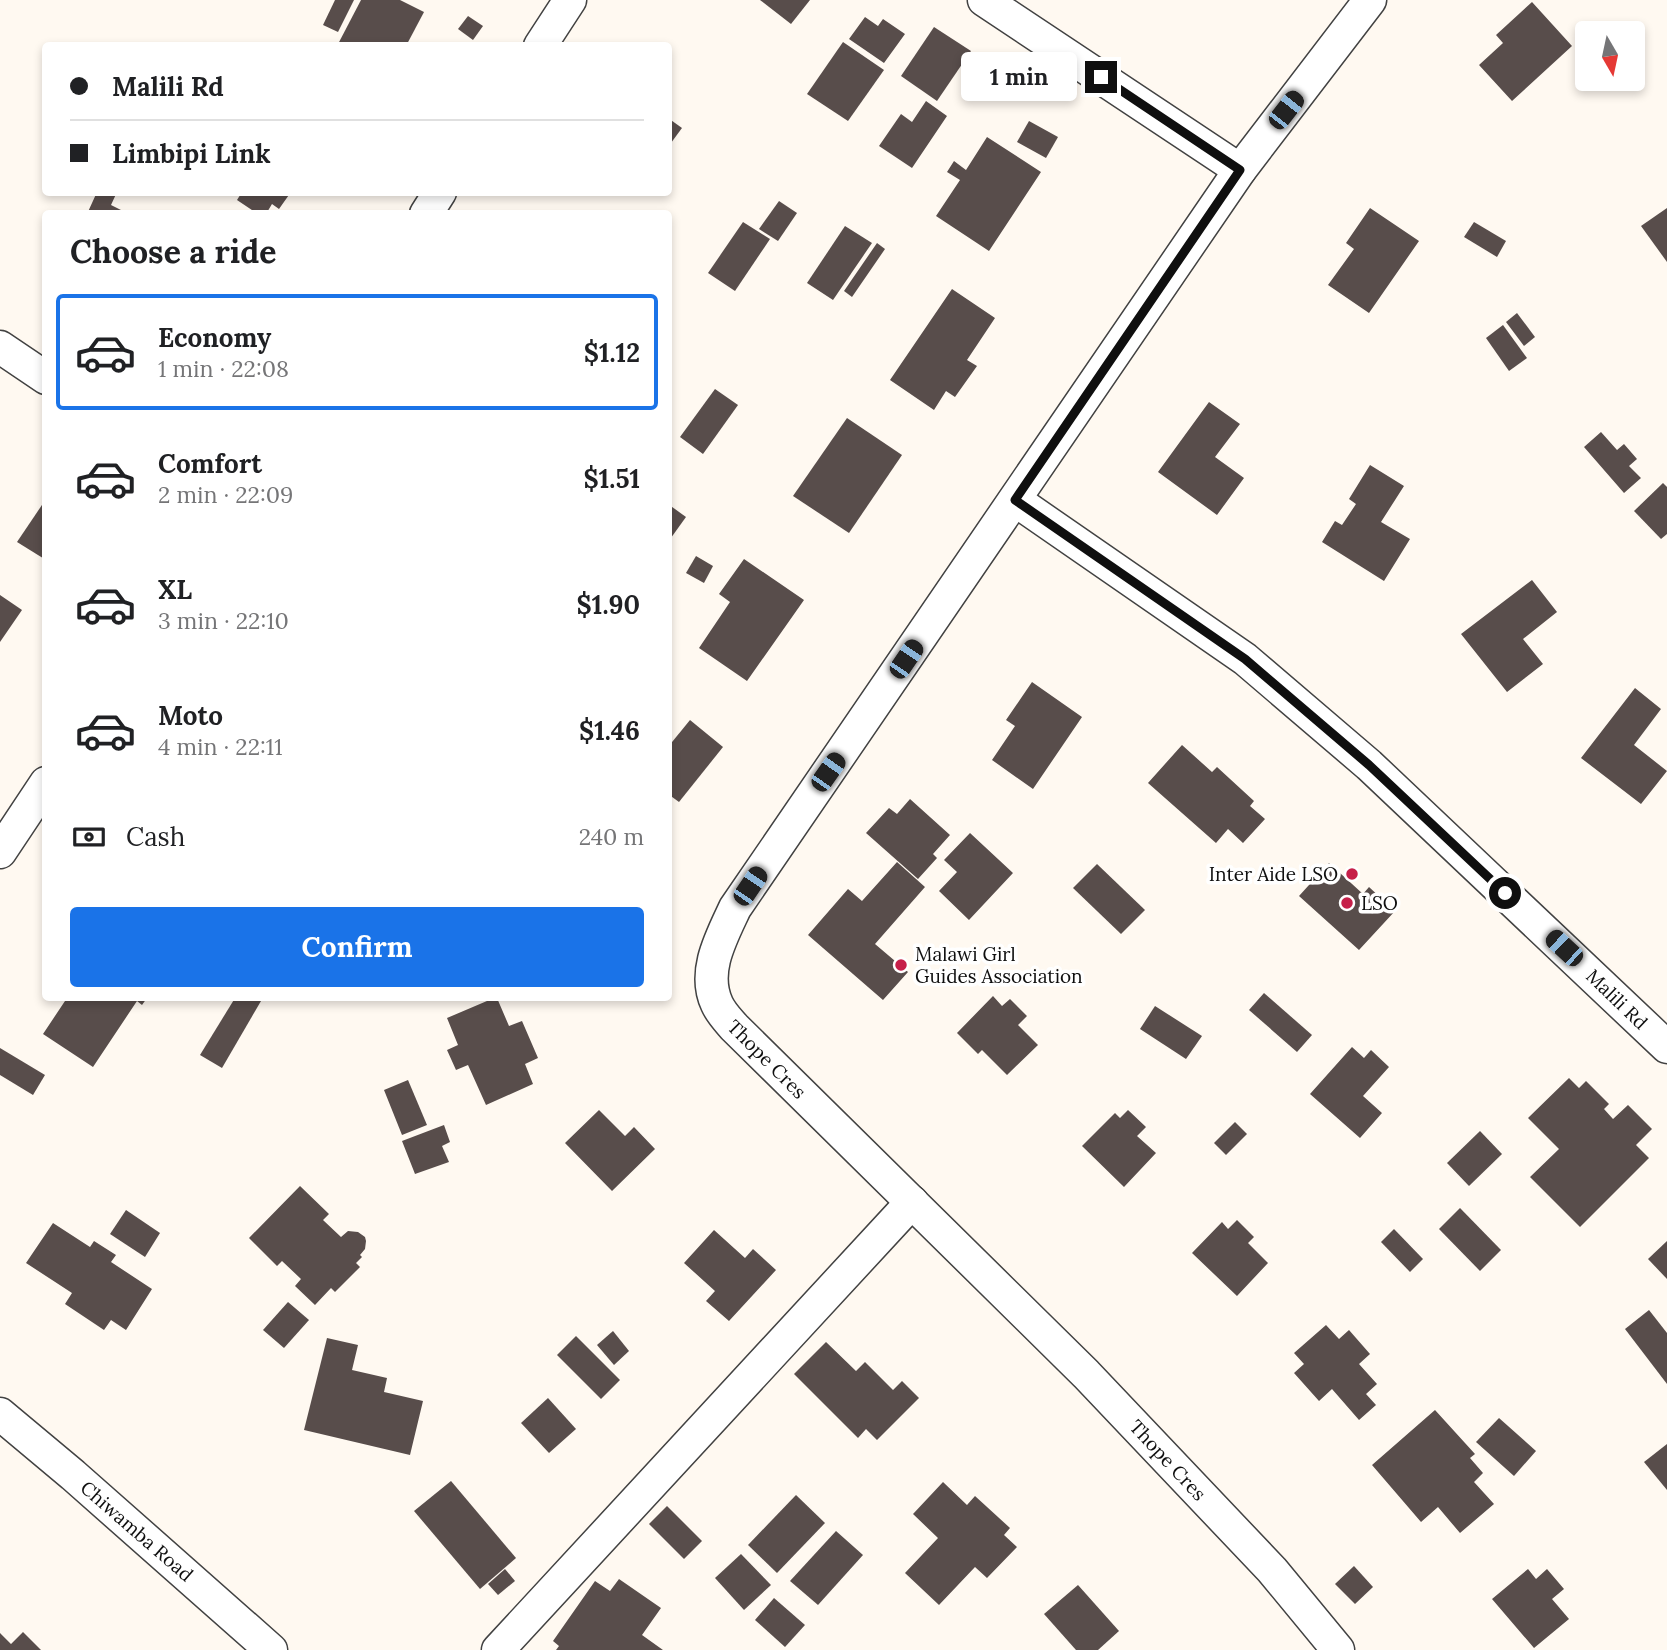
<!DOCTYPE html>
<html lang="en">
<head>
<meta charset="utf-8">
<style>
  body { margin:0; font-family:Lora,serif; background:#f2f2f2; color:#202124; height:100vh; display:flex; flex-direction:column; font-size:26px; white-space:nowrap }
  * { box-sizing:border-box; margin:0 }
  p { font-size:23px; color:#757577 }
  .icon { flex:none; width:38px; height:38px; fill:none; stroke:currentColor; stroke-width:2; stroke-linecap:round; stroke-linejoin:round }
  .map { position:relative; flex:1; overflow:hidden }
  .sheet { position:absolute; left:42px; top:210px; width:630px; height:791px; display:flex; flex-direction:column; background:#fff; border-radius:7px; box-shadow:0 4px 10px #0003 }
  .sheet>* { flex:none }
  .guide { position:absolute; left:42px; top:42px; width:630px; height:154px; border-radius:7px; box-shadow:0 4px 10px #0003; display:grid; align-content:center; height:154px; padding:0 28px; background:#fff }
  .needle { width:46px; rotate:171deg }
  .fabs { position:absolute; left:1575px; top:21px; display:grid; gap:14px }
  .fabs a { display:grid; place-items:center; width:70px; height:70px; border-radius:7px; background:#fff; box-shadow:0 4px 10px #0003; font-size:35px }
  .end { position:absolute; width:32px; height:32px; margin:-16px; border:9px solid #0f0f0f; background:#fff; box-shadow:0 0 0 4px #fff }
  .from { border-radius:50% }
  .bubble { position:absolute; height:49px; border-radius:7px; background:#fff; box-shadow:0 4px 10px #0003; font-size:23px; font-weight:700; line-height:49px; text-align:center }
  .car { position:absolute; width:21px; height:42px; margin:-21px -10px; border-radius:9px; box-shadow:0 0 5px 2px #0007; background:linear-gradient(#222 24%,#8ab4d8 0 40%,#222 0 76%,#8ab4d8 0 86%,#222 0) }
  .guide b { display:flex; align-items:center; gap:24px; height:66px; font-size:26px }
  .guide b+b { border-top:2px solid #e0e0e0 }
  .guide i { width:18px; height:18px; background:#202124 }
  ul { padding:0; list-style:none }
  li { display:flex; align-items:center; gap:21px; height:116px; margin:0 14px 10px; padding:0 14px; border:4px solid transparent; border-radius:7px }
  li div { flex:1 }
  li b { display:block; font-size:26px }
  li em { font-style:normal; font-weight:700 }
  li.on { border-color:#1a73e8 }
  li>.icon { width:63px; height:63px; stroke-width:1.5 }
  h2 { padding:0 28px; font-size:32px; line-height:84px }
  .pay { display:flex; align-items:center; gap:18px; height:77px; padding:0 28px; font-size:26px }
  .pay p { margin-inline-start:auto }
  .button { display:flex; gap:14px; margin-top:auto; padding:14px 28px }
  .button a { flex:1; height:80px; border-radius:7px; background:#1a73e8; color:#fff; font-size:28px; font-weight:700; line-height:80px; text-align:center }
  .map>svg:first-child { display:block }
  .building { fill:#584d4b }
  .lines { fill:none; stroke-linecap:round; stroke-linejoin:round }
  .street-casing { stroke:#424242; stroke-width:35 }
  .street { stroke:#fff; stroke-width:32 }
  .route { stroke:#0f0f0f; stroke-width:9 }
  .poi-dot { fill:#c61f49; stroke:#fff; stroke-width:2.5 }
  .labels { text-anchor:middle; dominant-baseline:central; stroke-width:7; stroke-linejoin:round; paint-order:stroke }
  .poi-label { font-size:19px; fill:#0f0f0f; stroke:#fff; text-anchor:start }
  .street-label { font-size:19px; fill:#0f0f0f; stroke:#fff }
</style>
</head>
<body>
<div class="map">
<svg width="1667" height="1650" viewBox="0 0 1667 1650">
  <rect width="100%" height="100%" fill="#fff9f1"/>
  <g class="building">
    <path d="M335 0H354L338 32 323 25Z"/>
    <path d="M361 0H400L424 12 406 46H337Z"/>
    <path d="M760 0H810L791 24Z"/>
    <path d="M1532 2 1572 46 1512 101 1479 65 1503 43 1496 35Z"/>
    <path d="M468 16 483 26 473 40 458 29Z"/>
    <path d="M865 17 878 26 883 19 905 34 884 63 849 39Z"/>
    <path d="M934 27 971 51 937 101 901 76Z"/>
    <path d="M843 42 884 70 848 121 807 94Z"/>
    <path d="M926 101 947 116 912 168 879 146 901 114 912 122Z"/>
    <path d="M668 118 682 128 668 147Z"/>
    <path d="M1029 121 1058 137 1046 158 1017 142Z"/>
    <path d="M987 137 1041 172 989 251 936 216 960 180 947 172 954 161 966 170Z"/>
    <path d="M97 192H117L111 205 129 214H87Z"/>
    <path d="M242 192H291L279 209 272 204 266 214H258L237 200Z"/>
    <path d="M779 201 797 213 778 241 759 229Z"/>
    <path d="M1370 208 1419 241 1369 313 1328 285 1354 249 1346 243Z"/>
    <path d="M1667 208V262L1641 226Z"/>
    <path d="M743 222 770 239 735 291 708 273Z"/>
    <path d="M1474 222 1506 241 1497 257 1464 237Z"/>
    <path d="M845 226 872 243 833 300 807 283Z"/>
    <path d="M877 243 885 249 852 297 844 291Z"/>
    <path d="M952 289 995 318 967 360 977 366 955 397 946 391 934 410 890 380Z"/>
    <path d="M1517 313 1535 337 1524 346 1506 322Z"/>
    <path d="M1503 325 1527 358 1509 371 1486 338Z"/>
    <path d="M715 389 738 405 703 454 680 437Z"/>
    <path d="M1209 402 1240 424 1215 457 1244 478 1217 515 1158 472Z"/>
    <path d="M847 418 902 455 849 533 793 496Z"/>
    <path d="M1601 432 1617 450 1624 444 1637 459 1629 466 1641 478 1624 493 1584 447Z"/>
    <path d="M1370 465 1404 486 1381 522 1410 539 1384 581 1322 542 1335 521 1342 525 1356 504 1349 499Z"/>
    <path d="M1663 483 1667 487V534L1661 539 1634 511Z"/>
    <path d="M46 499V560L17 542Z"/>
    <path d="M668 504 686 517 668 542Z"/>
    <path d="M696 556 713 566 704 583 686 573Z"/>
    <path d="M744 559 804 600 747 681 699 648 730 602 719 594Z"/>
    <path d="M1532 580 1557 612 1523 639 1543 664 1507 692 1461 634Z"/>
    <path d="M0 595 22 610 0 642Z"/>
    <path d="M1032 682 1082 717 1033 789 992 760 1015 726 1006 720Z"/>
    <path d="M1635 688 1661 709 1634 745 1667 771 1641 804 1581 758Z"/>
    <path d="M690 720 723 747 679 802 668 794V747Z"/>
    <path d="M1182 745 1212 772 1217 767 1254 801 1250 806 1265 819 1243 843 1228 829 1216 843 1148 783Z"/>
    <path d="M910 799 950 835 933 854 937 858 918 879 866 833 889 808 897 814Z"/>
    <path d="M970 833 1013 873 969 920 939 891 957 872 944 860Z"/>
    <path d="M897 862 925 887 875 944 908 972 883 1000 808 935 848 889 862 901Z"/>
    <path d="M1329 863 1363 894 1369 887 1395 911 1359 950 1299 896Z"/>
    <path d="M1097 864 1145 910 1121 934 1073 888Z"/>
    <path d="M1264 993 1312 1035 1297 1052 1249 1010Z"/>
    <path d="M993 996 1002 1006 1010 999 1027 1016 1018 1025 1038 1045 1007 1075 982 1050 978 1054 957 1033Z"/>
    <path d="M67 998H147L142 1005 137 1001 93 1067 43 1034Z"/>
    <path d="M235 998H254L261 1001 222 1068 200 1055Z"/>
    <path d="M494 998H497L509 1026 522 1021 538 1058 525 1064 533 1084 486 1105 468 1065 456 1070 447 1050 458 1045 447 1018Z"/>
    <path d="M1155 1006 1202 1036 1186 1059 1140 1029Z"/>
    <path d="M1352 1047 1364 1058 1371 1050 1389 1067 1363 1096 1382 1113 1360 1138 1310 1094Z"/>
    <path d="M0 1048 45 1075 33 1095 0 1075Z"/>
    <path d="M1569 1078 1579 1088 1586 1081 1609 1104 1604 1109 1613 1119 1628 1105 1652 1129 1636 1145 1649 1158 1580 1227 1530 1177 1559 1149 1528 1118Z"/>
    <path d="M408 1080 427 1125 402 1135 384 1090Z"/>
    <path d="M599 1110 625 1136 634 1127 655 1149 612 1191 565 1143Z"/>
    <path d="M1128 1110 1146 1127 1137 1136 1156 1153 1124 1187 1082 1146 1115 1113 1120 1118Z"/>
    <path d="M1235 1122 1247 1134 1226 1155 1214 1143Z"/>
    <path d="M444 1125 450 1142 442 1146 449 1162 415 1174 402 1141Z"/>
    <path d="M1480 1131 1502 1154 1469 1186 1447 1163Z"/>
    <path d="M300 1186 329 1214 323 1220 341 1237 348 1231 358 1232 365 1237 366 1241 365 1249 360 1255 362 1257 356 1263 360 1267 335 1292 331 1288 315 1305 295 1286 301 1279 282 1261 277 1266 249 1238Z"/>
    <path d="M1460 1208 1501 1250 1480 1271 1439 1229Z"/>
    <path d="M126 1210 160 1233 145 1257 110 1234Z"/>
    <path d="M1237 1220 1254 1237 1248 1243 1268 1263 1237 1296 1192 1253 1222 1222 1228 1229Z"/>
    <path d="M53 1223 90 1247 94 1241 116 1255 111 1262 152 1289 126 1330 111 1320 104 1330 65 1304 72 1293 26 1263Z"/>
    <path d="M1394 1229 1423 1259 1410 1272 1381 1242Z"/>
    <path d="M714 1230 745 1258 753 1249 776 1270 729 1321 706 1301 715 1291 684 1263Z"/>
    <path d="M1667 1241V1279L1648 1259Z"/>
    <path d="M288 1302 309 1320 284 1348 263 1330Z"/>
    <path d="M1649 1310 1667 1333V1384L1625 1329Z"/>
    <path d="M1326 1325 1339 1339 1349 1330 1370 1354 1359 1364 1377 1384 1366 1394 1376 1405 1359 1420 1332 1389 1319 1401 1294 1373 1304 1364 1294 1353Z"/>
    <path d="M613 1331 629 1351 614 1365 597 1345Z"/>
    <path d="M576 1336 620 1380 601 1399 557 1355Z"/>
    <path d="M327 1338 358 1345 352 1370 387 1378 384 1392 423 1401 410 1455 304 1430Z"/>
    <path d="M826 1342 856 1371 865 1362 893 1390 902 1381 919 1398 877 1440 866 1429 858 1438 794 1374Z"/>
    <path d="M548 1398 576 1429 549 1453 521 1423Z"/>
    <path d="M1435 1410 1475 1454 1470 1458 1483 1473 1474 1482 1494 1504 1460 1533 1438 1507 1421 1522 1372 1465Z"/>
    <path d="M1499 1418 1536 1451 1514 1476 1476 1442Z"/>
    <path d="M1667 1444V1490L1644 1462Z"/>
    <path d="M451 1481 516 1558 480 1589 414 1511Z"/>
    <path d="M943 1482 967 1505 975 1496 1010 1528 1004 1535 1017 1547 987 1578 975 1567 939 1605 905 1573 938 1538 913 1514Z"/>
    <path d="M796 1495 825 1523 777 1573 748 1545Z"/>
    <path d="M667 1506 702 1541 684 1559 649 1524Z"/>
    <path d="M836 1531 863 1555 818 1605 790 1581Z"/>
    <path d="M741 1554 771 1585 744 1610 715 1578Z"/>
    <path d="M1354 1566 1373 1587 1355 1604 1335 1584Z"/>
    <path d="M505 1569 515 1581 498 1595 488 1584Z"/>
    <path d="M1528 1569 1536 1579 1547 1569 1564 1589 1552 1599 1569 1619 1534 1648 1492 1599Z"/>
    <path d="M619 1579 661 1608 642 1635 663 1650H556L559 1646 553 1641 595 1581 610 1591Z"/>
    <path d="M1078 1585 1119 1631 1098 1650H1076L1044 1614Z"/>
    <path d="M774 1598 805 1625 785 1647 755 1620Z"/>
    <path d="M23 1632 41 1650H0V1633L11 1644Z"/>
  </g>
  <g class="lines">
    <g class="street-casing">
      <g id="street">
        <path d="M984 0 1240 170"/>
        <path d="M540 46 570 0"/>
        <path d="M426 214 440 192"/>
        <path d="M0 347 46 378"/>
        <path d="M1015 500 1245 659 1369 765 1667 1047"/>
        <path d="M0 852 46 783"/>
        <path d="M0 1414 73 1475 271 1650"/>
        <path d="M498 1650 912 1202"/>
        <path d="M1338 1650 1272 1570 1086 1374 734 1027C728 1020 721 1013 717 1004 702 972 721 938 735 908L1240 170 1370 0"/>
      </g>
    </g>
    <use href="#street" class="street"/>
  </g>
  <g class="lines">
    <path class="route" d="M1101 77 1240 170 1015 500 1245 659 1369 765 1505 893"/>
  </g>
  <g class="poi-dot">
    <circle cx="1352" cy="874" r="7"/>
    <circle cx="1347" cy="903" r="7"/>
    <circle cx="901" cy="965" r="7"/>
  </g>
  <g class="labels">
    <g class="poi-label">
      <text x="1338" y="874" text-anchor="end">Inter Aide LSO</text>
      <text x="1361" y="903">LSO</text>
      <text x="915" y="954">Malawi Girl<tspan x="915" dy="22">Guides Association</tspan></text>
    </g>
    <g class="street-label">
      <text transform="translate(1617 999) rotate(44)">Malili Rd</text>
      <text transform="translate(767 1059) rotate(45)">Thope Cres</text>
      <text transform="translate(1168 1460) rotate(47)">Thope Cres</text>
      <text transform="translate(137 1531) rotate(41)">Chiwamba Road</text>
    </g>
  </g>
</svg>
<div class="fabs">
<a><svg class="needle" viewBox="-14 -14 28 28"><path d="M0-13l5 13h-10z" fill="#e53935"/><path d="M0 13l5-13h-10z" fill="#757577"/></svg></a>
</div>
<i class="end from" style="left:1505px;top:893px"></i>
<i class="end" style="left:1101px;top:77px"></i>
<div class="bubble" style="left:961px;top:52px;width:116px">1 min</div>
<i class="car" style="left:1286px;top:110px;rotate:38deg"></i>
<i class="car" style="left:906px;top:659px;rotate:34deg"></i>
<i class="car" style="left:828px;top:772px;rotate:35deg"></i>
<i class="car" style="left:750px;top:886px;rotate:34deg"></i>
<i class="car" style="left:1564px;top:948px;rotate:313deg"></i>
<div class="guide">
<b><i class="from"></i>Malili Rd</b>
<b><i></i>Limbipi Link</b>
</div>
<section class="sheet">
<h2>Choose a ride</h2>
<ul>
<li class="on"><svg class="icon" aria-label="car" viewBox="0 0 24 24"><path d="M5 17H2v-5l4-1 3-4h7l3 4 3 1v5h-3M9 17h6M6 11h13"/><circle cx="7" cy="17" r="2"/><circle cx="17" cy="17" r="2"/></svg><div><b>Economy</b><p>1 min · 22:08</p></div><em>$1.12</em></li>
<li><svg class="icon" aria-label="car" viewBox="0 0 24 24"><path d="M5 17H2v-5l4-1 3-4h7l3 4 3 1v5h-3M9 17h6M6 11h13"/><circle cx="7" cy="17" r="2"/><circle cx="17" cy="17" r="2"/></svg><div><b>Comfort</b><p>2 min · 22:09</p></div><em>$1.51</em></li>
<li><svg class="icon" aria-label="car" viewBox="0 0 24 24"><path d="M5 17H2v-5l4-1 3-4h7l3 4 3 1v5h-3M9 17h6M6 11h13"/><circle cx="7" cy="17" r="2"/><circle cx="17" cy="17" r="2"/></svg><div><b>XL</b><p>3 min · 22:10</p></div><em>$1.90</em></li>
<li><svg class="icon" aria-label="car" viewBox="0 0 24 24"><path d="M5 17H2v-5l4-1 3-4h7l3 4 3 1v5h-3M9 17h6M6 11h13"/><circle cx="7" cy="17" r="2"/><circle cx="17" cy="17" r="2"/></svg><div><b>Moto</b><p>4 min · 22:11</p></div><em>$1.46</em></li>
</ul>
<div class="pay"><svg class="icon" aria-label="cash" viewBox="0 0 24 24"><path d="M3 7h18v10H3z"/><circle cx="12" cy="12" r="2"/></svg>Cash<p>240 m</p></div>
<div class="button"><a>Confirm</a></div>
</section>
</div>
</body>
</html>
